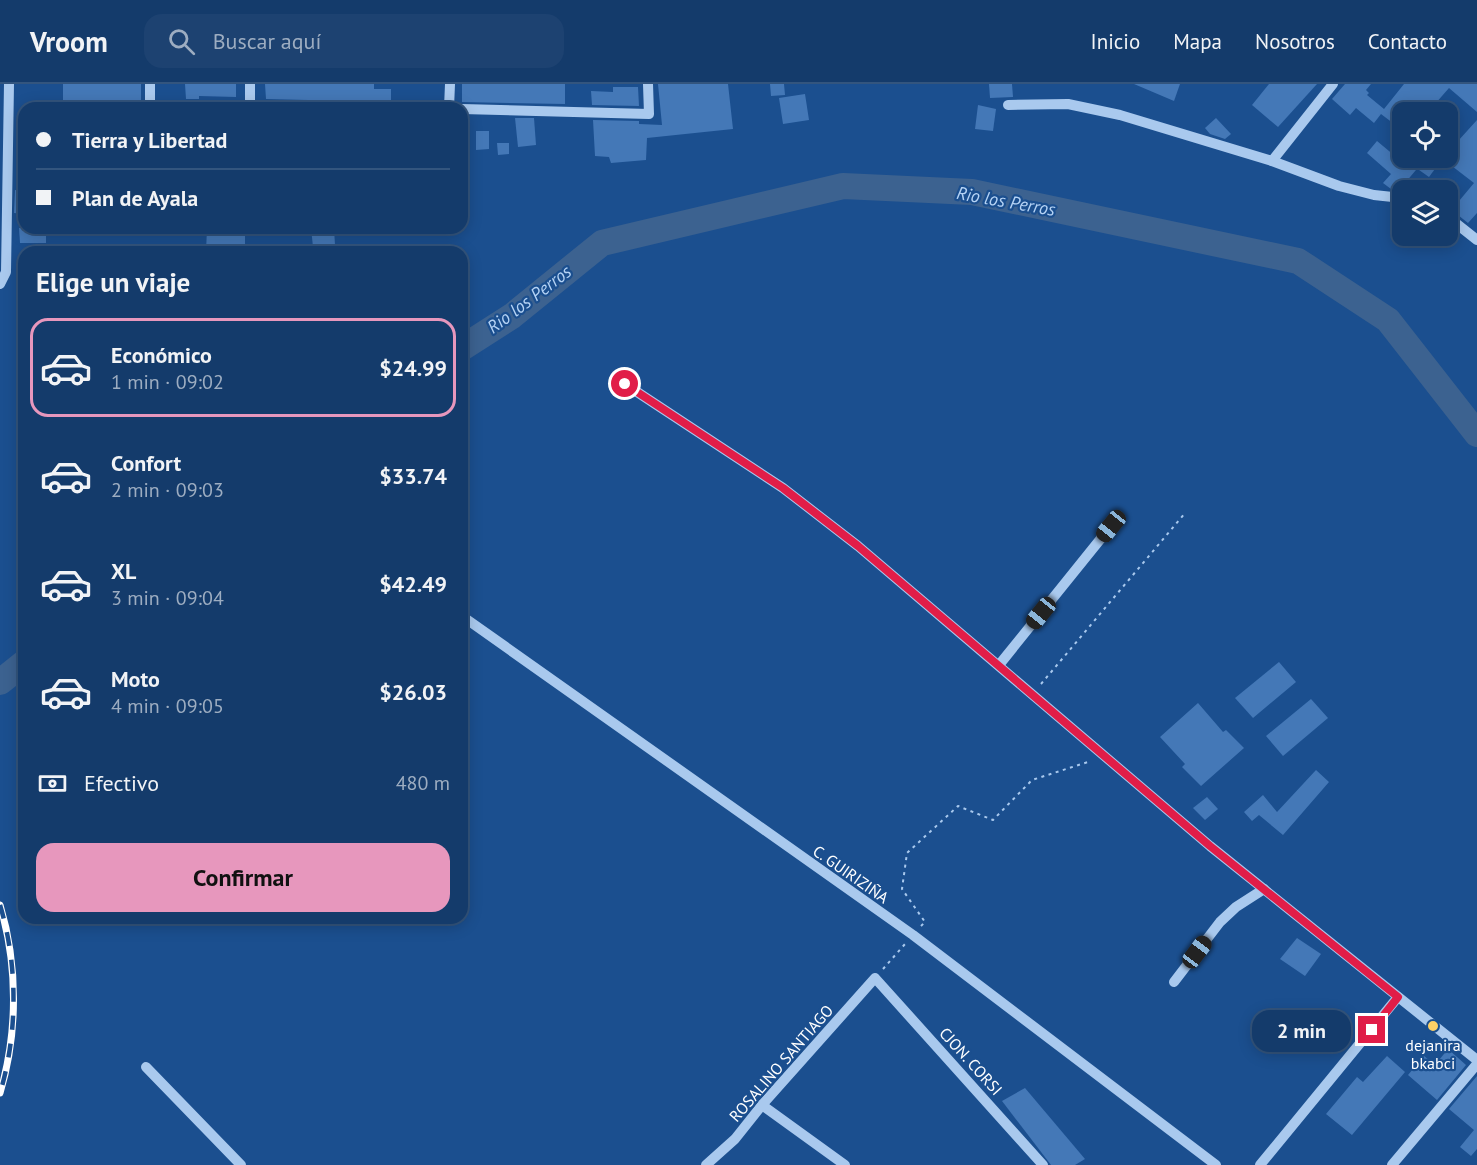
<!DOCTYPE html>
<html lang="es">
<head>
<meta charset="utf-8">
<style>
  body { margin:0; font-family:"PT Sans",sans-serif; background:#1d4271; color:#f1f3f6; height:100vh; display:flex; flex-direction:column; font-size:22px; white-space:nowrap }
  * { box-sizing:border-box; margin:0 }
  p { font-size:20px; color:#9dadc1 }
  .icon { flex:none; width:33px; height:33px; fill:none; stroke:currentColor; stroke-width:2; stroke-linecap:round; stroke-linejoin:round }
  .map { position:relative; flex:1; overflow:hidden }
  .side { position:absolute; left:18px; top:162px; width:450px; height:678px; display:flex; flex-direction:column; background:#143b6b; border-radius:18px; box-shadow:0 3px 15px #0003,0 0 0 2px #33557e }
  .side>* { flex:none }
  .top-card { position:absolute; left:18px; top:18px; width:450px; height:132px; border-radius:18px; box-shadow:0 3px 15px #0003,0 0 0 2px #33557e; display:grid; align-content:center; height:132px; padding:0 18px; background:#143b6b }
  .controls { position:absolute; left:1392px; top:18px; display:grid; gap:12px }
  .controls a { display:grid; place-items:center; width:66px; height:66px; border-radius:12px; background:#143b6b; box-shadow:0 3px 15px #0003,0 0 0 2px #33557e; font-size:30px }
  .end { position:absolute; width:27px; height:27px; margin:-14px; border:8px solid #e11d48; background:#fff; box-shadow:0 0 0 3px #fff }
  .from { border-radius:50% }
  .bubble { position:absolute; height:42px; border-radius:18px; background:#143b6b; box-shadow:0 3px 15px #0003,0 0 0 2px #33557e; font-size:20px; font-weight:700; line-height:42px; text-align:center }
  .car { position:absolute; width:18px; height:36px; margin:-18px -9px; border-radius:8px; box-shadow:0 0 4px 2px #0007; background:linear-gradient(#222 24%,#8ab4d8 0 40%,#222 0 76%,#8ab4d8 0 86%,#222 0) }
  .top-card b { display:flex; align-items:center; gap:21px; height:57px; font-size:22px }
  .top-card b+b { border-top:2px solid #33557e }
  .top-card i { width:15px; height:15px; background:#f1f3f6 }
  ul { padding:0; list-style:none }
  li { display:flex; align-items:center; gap:18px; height:99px; margin:0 12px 9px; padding:0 6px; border:3px solid transparent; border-radius:18px }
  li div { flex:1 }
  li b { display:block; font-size:22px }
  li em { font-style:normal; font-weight:700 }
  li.current { border-color:#e797bd }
  li>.icon { width:54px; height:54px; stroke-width:1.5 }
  h2 { padding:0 18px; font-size:27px; line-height:72px }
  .pay { display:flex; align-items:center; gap:15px; height:66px; padding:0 18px; font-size:22px }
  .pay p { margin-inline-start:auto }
  .cta { display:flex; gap:12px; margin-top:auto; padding:12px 18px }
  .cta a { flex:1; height:69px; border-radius:18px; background:#e797bd; color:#111; font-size:24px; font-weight:700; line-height:69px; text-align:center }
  header { display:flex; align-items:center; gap:36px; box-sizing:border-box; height:84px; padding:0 30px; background:#143b6b; border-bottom:2px solid #33557e }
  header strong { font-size:28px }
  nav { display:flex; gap:33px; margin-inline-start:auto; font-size:21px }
  .search { width:420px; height:54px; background:#1d4271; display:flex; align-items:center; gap:15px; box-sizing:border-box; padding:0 21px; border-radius:18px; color:#9dadc1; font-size:22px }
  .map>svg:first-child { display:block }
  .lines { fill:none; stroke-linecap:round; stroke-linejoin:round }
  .river { stroke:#3c6290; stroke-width:26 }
  .building { fill:#4478b7 }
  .path { stroke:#a9c9ee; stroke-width:2; stroke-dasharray:3 4.5; stroke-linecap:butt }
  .minor { stroke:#a9c9ee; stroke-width:10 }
  .rail-casing { stroke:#fff; stroke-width:7 }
  .rail { stroke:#1b4f8f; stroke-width:4.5; stroke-dasharray:14; stroke-linecap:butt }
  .route { stroke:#e11d48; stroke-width:8 }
  .poi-dot { fill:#ffd166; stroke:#1b4f8f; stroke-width:2 }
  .labels { text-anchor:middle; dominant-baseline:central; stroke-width:4.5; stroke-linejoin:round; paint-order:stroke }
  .street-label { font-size:16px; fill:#fff; stroke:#1b4f8f }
  .poi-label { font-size:16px; fill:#fff; stroke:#1b4f8f }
  .water-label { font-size:18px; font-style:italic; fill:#b5d3f5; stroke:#1b4f8f }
</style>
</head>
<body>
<header>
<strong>Vroom</strong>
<div class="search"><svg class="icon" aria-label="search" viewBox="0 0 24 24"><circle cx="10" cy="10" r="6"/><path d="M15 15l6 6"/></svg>Buscar aquí</div>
<nav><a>Inicio</a><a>Mapa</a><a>Nosotros</a><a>Contacto</a></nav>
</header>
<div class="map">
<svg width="1477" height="1081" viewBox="0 0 1477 1081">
  <rect width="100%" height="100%" fill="#1b4f8f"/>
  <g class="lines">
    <g class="river">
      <path d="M462 264 512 232 602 159 843 102 972 108 1298 177 1388 236 1477 350"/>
      <path d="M0 598 24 579"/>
    </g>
  </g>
  <g class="building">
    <rect x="63" y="0" width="78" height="24"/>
    <path d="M185 0H236V13L199 12V15H186Z"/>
    <path d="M265 0H374V5H391V18L266 15Z"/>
    <path d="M462 0H565V20L462 18Z"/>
    <path d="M658 0H728L733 45 647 54 646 76 611 79 609 73 595 72 593 36 639 37V40L662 41Z"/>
    <path d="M770 0H784L785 11 771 12Z"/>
    <path d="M989 0H1012L1013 13 990 14Z"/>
    <path d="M1134 0H1180L1174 17Z"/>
    <path d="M1269 0H1317L1278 43 1252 21Z"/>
    <path d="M1345 0H1371L1366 6 1369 9 1367 11 1384 25 1404 0H1477V28L1449 4 1428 28H1402V46L1381 30 1374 39 1356 24 1350 31 1332 15Z"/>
    <path d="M613 3H638L639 22 592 21 591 7 613 8Z"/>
    <path d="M805 10 809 36 783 40 779 14Z"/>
    <path d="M978 21 996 25 993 47 975 45Z"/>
    <path d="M515 34H534L536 61 518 63Z"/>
    <path d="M1216 34 1231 50 1225 55 1210 50 1205 44Z"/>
    <path d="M1477 36V129L1468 139 1453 127 1448 126V108L1459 117 1474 99 1448 79V49L1458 57Z"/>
    <path d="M476 47H489V65L476 66Z"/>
    <path d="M1377 57 1401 77 1403 75 1416 86 1399 106 1391 105 1383 99 1391 90 1367 69Z"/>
    <path d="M497 59H509V70L498 71Z"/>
    <path d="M1402 74H1443L1429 93Z"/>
    <path d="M15 106 24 107V130L14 129Z"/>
    <path d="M19 144H46V159H20Z"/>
    <path d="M207 144H245V168H206Z"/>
    <path d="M311 144H334L335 161 313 163Z"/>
    <path d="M1279 578 1296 598 1253 634 1235 614Z"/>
    <path d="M1311 615 1328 634 1283 672 1266 652Z"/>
    <path d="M1198 619 1223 648 1226 646 1244 664 1201 702 1182 683 1185 680 1160 653Z"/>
    <path d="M1316 686 1329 698 1283 751 1259 731 1252 737 1244 728 1263 711 1277 728Z"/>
    <path d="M1207 713 1218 725 1205 736 1193 724Z"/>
    <path d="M1297 854 1321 870 1305 892 1280 875Z"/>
    <path d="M1448 965 1466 981 1437 1016 1408 991 1424 972 1435 981Z"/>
    <path d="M1387 972 1405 988 1352 1051 1326 1030 1357 993 1363 998Z"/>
    <path d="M1477 992V1065L1471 1072 1460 1063 1474 1046 1449 1025Z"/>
    <path d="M1025 1004 1085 1075 1075 1081H1051L1002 1017Z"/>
  </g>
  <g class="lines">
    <g class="path">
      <path d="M1041 600 1186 428"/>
      <path d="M921 842 925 838 902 805 907 769 958 722 993 736 1032 696 1091 677"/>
      <path d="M883 885 905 860"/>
    </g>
    <g class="minor">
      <path d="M150 0V24"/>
      <path d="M1008 21 1068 20 1120 31 1272 77 1339 102 1374 111 1402 114"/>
      <path d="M150 23 250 22 380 24"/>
      <path d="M250 24V0"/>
      <path d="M449 24 450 0"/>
      <path d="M462 25 649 30 648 0"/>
      <path d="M1272 77 1333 0"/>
      <path d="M1448 133 1477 156"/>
      <path d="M0 200 6 188 9 0"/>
      <path d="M625 300 783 404 858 462 1210 762 1477 976"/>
      <path d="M462 532 913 851 1216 1081"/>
      <path d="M999 581 1111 442"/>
      <path d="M1174 898 1220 838 1236 823 1264 805"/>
      <path d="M146 983 241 1081"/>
      <path d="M762 1021 845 1081"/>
      <path d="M706 1081 735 1055 762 1021 875 894 1043 1081"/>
      <path d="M1260 1081 1398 913"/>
      <path d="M1392 1081 1477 980"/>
    </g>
    <g class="rail-casing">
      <path id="rail" d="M0 821C18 881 18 949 0 1009"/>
    </g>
    <use href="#rail" class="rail"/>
  </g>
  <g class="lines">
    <path class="route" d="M625 300 783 404 858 462 1210 762 1398 913 1372 946"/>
  </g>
  <circle class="poi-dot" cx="1433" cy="942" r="6"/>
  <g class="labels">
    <g class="street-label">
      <text transform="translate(851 790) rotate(35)">C. GUIRIZIÑA</text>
      <text transform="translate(971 977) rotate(48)">CJON. CORSI</text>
      <text transform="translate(781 979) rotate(-49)">ROSALINO SANTIAGO</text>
    </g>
    <g class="poi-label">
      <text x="1433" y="961">dejanira<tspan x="1433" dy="18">bkabci</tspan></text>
    </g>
    <g class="water-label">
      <text transform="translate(1006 117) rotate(10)">Rio los Perros</text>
      <text transform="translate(529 215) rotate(-37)">Rio los Perros</text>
    </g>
  </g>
</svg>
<div class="controls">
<a><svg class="icon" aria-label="locate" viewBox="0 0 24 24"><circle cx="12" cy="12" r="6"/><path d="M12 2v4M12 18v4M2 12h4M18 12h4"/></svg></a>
<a><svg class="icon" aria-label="layers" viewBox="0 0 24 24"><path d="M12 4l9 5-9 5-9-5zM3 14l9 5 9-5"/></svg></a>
</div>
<i class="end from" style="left:625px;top:300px"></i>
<i class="end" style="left:1372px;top:946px"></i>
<div class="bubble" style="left:1252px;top:926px;width:99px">2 min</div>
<i class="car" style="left:1111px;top:442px;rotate:219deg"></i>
<i class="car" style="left:1041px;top:529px;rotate:219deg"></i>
<i class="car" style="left:1197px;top:868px;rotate:37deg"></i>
<div class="top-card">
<b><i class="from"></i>Tierra y Libertad</b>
<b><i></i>Plan de Ayala</b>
</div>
<section class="side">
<h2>Elige un viaje</h2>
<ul>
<li class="current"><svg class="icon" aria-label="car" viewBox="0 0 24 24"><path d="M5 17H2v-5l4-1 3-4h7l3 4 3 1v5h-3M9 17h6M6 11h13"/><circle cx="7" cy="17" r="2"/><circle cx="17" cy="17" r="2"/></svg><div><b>Económico</b><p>1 min · 09:02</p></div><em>$24.99</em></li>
<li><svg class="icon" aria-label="car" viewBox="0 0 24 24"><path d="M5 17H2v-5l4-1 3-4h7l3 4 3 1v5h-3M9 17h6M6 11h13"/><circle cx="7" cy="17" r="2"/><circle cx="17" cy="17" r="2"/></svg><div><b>Confort</b><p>2 min · 09:03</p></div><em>$33.74</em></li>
<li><svg class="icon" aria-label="car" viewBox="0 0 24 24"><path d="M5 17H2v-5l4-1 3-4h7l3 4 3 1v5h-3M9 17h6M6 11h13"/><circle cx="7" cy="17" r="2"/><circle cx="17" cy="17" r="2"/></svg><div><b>XL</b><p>3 min · 09:04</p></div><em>$42.49</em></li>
<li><svg class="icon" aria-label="car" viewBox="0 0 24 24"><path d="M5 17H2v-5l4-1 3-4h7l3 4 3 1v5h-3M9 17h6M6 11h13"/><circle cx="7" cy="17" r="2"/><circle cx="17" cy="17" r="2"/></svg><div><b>Moto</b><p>4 min · 09:05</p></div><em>$26.03</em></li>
</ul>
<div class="pay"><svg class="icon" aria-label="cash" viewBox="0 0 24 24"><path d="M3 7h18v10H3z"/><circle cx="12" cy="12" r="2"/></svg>Efectivo<p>480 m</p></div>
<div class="cta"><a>Confirmar</a></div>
</section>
</div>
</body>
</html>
